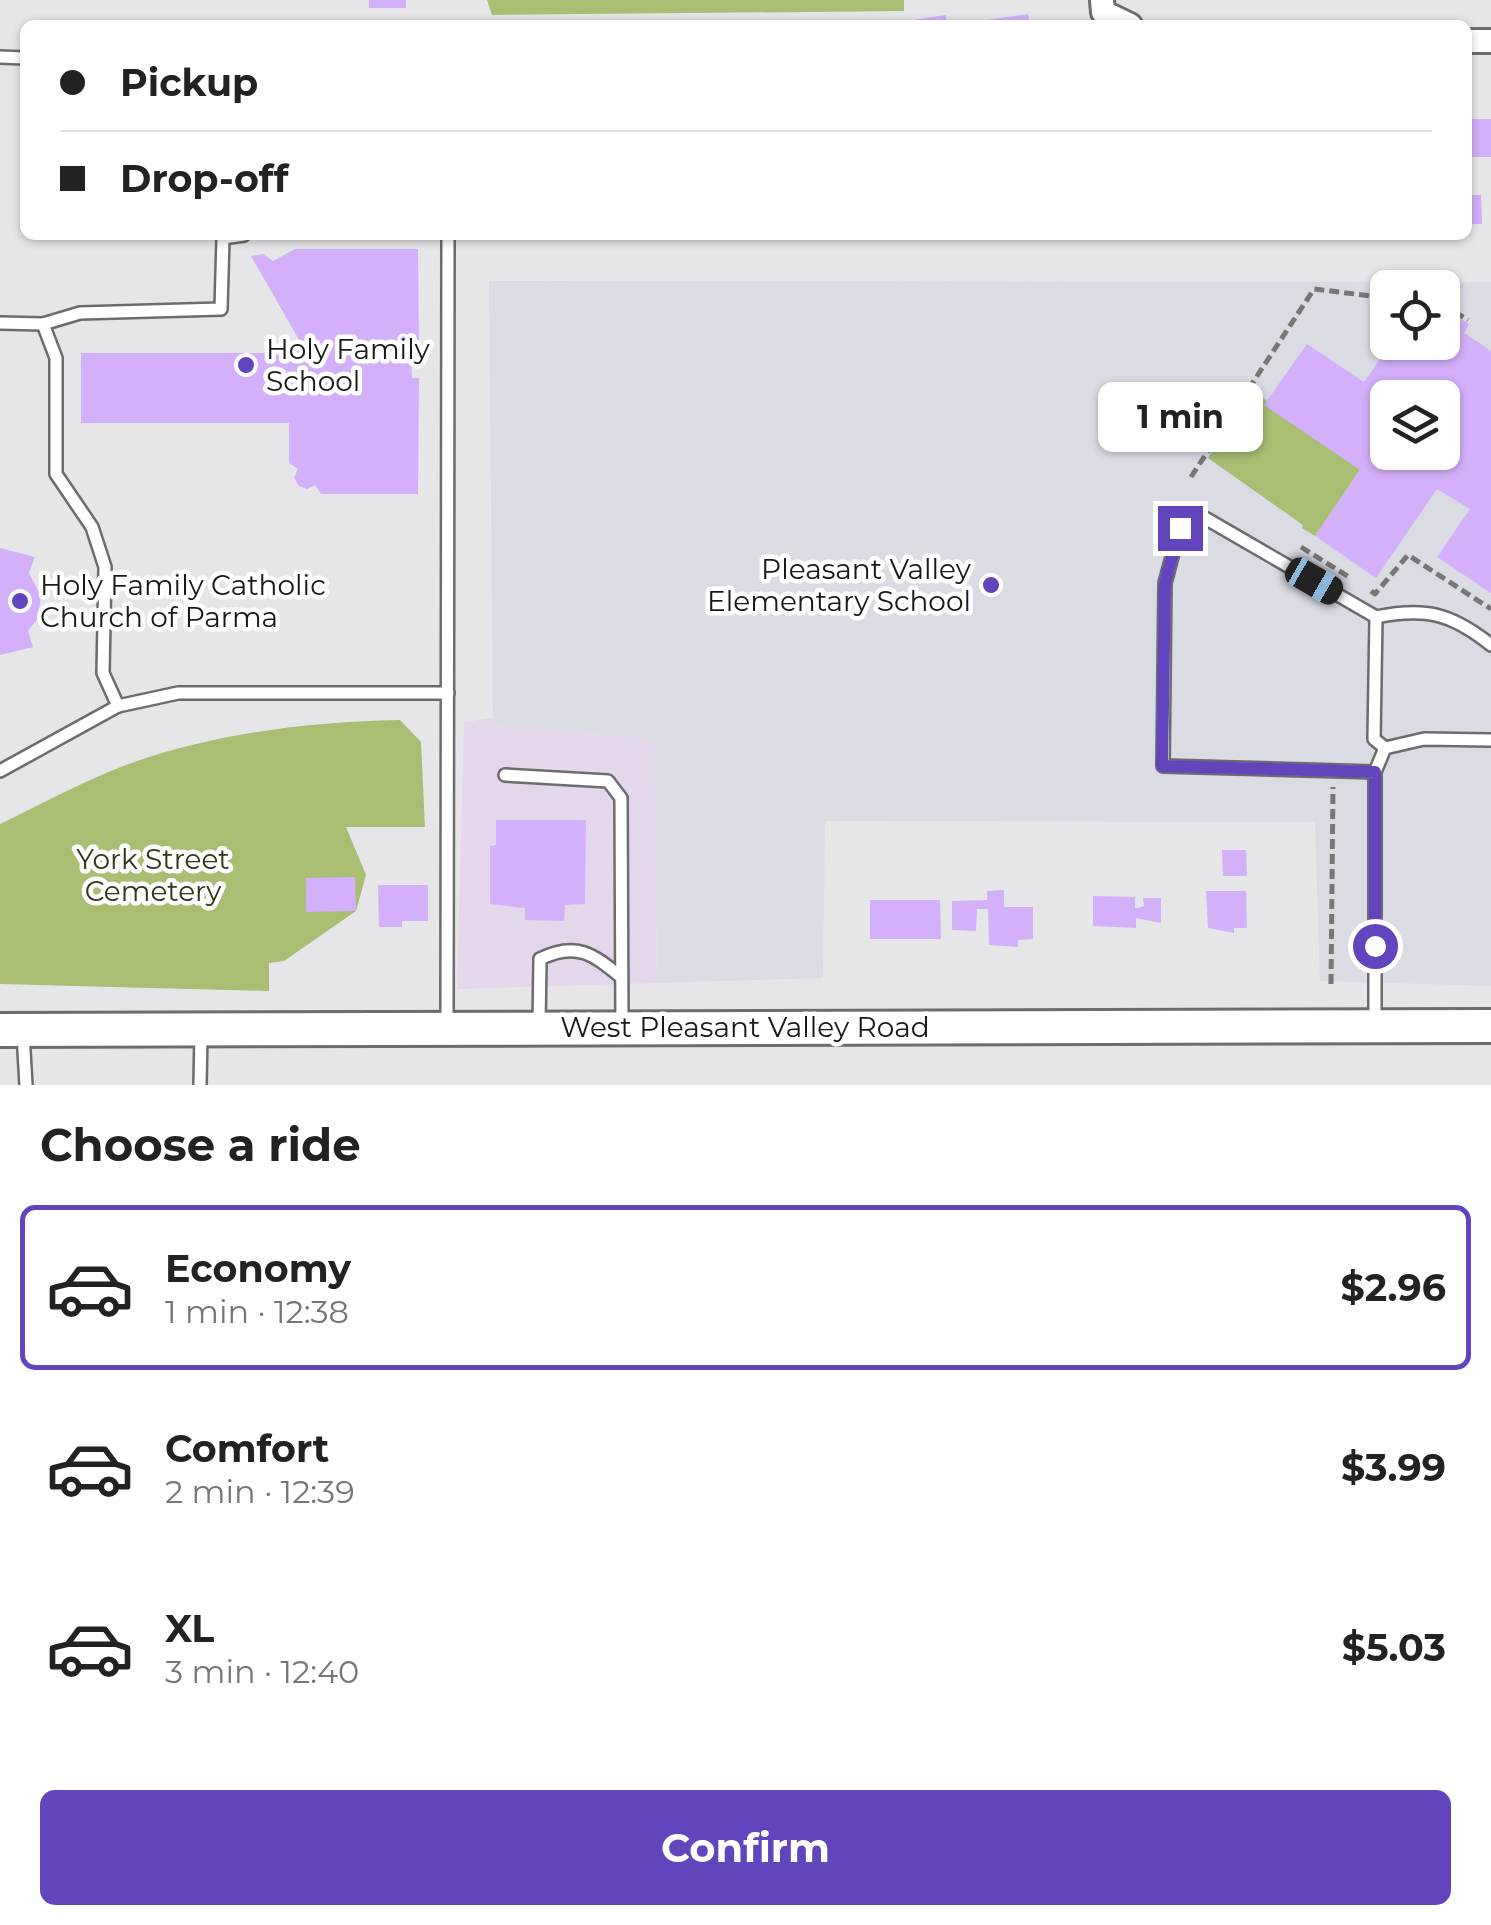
<!DOCTYPE html>
<html lang="en">
<head>
<meta charset="utf-8">
<style>
  body { margin:0; font-family:Montserrat,sans-serif; background:#f6f6f6; color:#222; height:100vh; display:flex; flex-direction:column; font-size:38px; white-space:nowrap }
  * { box-sizing:border-box; margin:0 }
  p { font-size:32px; color:#767676 }
  .icon { flex:none; width:55px; height:55px; fill:none; stroke:currentColor; stroke-width:2; stroke-linecap:round; stroke-linejoin:round }
  .map { position:relative; height:1085px; overflow:hidden }
  .panel { display:flex; flex-direction:column; background:#fff; flex:1 }
  .panel>* { flex:none }
  .hud { position:absolute; left:20px; top:20px; width:1452px; height:220px; border-radius:15px; box-shadow:0 2px 8px #0004; display:grid; align-content:center; height:220px; padding:0 40px; background:#fff }
  .controls { position:absolute; left:1370px; top:270px; display:grid; gap:20px }
  .controls a { display:grid; place-items:center; width:90px; height:90px; border-radius:15px; background:#fff; box-shadow:0 2px 8px #0004; font-size:50px }
  .end { position:absolute; width:45px; height:45px; margin:-22px; border:12px solid #6245bd; background:#fff; box-shadow:0 0 0 5px #fff }
  .from { border-radius:50% }
  .bubble { position:absolute; height:70px; border-radius:15px; background:#fff; box-shadow:0 2px 8px #0004; font-size:32px; font-weight:700; line-height:70px; text-align:center }
  .car { position:absolute; width:30px; height:60px; margin:-30px -15px; border-radius:12px; box-shadow:0 0 8px 2px #0007; background:linear-gradient(#222 24%,#8ab4d8 0 40%,#222 0 76%,#8ab4d8 0 86%,#222 0) }
  .hud b { display:flex; align-items:center; gap:35px; height:95px; font-size:38px }
  .hud b+b { border-top:2px solid #e0e0e0 }
  .hud i { width:25px; height:25px; background:#222 }
  ul { padding:0; list-style:none }
  li { display:flex; align-items:center; gap:30px; height:165px; margin:0 20px 15px; padding:0 20px; border:5px solid transparent; border-radius:15px }
  li div { flex:1 }
  li b { display:block; font-size:38px }
  li em { font-style:normal; font-weight:700 }
  li.selected { border-color:#6245bd }
  li>.icon { width:90px; height:90px; stroke-width:1.5 }
  h2 { padding:0 40px; font-size:45px; line-height:120px }
  .action { display:flex; gap:20px; margin-top:auto; padding:20px 40px }
  .action a { flex:1; height:115px; border-radius:15px; background:#6245bd; color:#fff; font-size:40px; font-weight:700; line-height:115px; text-align:center }
  .map>svg:first-child { display:block }
  .commercial { fill:#e4d7eb }
  .built { fill:#dbdbe4; fill-rule:evenodd }
  .green { fill:#a9bd73 }
  .building { fill:#d4affa; fill-rule:evenodd }
  .lines { fill:none; stroke-linecap:round; stroke-linejoin:round }
  .service-casing { stroke:#6c6c6e; stroke-width:16 }
  .minor-casing { stroke:#6c6c6e; stroke-width:28 }
  .secondary-casing { stroke:#6c6c6e; stroke-width:38 }
  .path { stroke:#777778; stroke-width:5; stroke-dasharray:10 5; stroke-linecap:butt }
  .service { stroke:#fff; stroke-width:11 }
  .minor { stroke:#fff; stroke-width:22 }
  .secondary { stroke:#fff; stroke-width:32 }
  .route { stroke:#6245bd; stroke-width:12 }
  .poi-dot { fill:#6245bd; stroke:#fff; stroke-width:4 }
  .labels { text-anchor:middle; dominant-baseline:central; stroke-width:9; stroke-linejoin:round; paint-order:stroke }
  .poi-label { font-size:28px; fill:#181818; stroke:#fff; text-anchor:start }
  .park-label { font-size:28px; fill:#2f3714; stroke:#fff }
  .street-label { font-size:28px; fill:#181818; stroke:#fff }
</style>
</head>
<body>
<div class="map">
<svg width="1491" height="1085" viewBox="0 0 1491 1085">
  <rect width="100%" height="100%" fill="#e6e6e8"/>
  <path class="commercial" d="M493 718V726L654 739 657 983 457 989 464 722Z"/>
  <path class="built" d="M489 281 1491 282V986L1320 981 1315 822 825 821 823 978 657 983 654 739 493 726ZM1388 288H1442V342H1388ZM1388 398H1442V452H1388Z"/>
  <g class="green">
    <path d="M487 0H904V11L492 15Z"/>
    <path d="M1252 390 1360 470 1315 536 1302 528 1303 525 1208 458Z"/>
    <path d="M400 720 421 742 425 827H346L366 875 356 911 284 961 269 963V991L0 984V824C42 804 83 781 126 765 215 733 307 722 400 720Z"/>
  </g>
  <g class="building">
    <rect x="369" y="0" width="37" height="8"/>
    <path d="M1028 14 1030 25H987L986 20Z"/>
    <path d="M946 15 947 25H905V21Z"/>
    <rect x="1468" y="119" width="23" height="38"/>
    <path d="M1468 195H1481L1482 224H1468Z"/>
    <path d="M295 249H418L419 346H411L412 378H419L418 494H321L315 485 307 489 299 486 294 478 298 469 289 463V423H81V353H295L302 345 251 256 263 254 273 261Z"/>
    <path d="M1455 316 1469 324 1464 333 1491 351V593L1437 557 1470 509 1437 489 1376 578 1315 536 1360 470 1264 405 1307 344 1364 382 1392 342H1442V336ZM1388 398H1442V452H1388Z"/>
    <path d="M0 548 35 557 29 573 41 596 38 618 28 631 33 647 0 655Z"/>
    <path d="M496 820H586L585 904 565 905 564 921 525 920V908L490 904V846L496 845Z"/>
    <path d="M1222 850H1246L1247 876H1223Z"/>
    <path d="M355 877 356 911 306 912V878Z"/>
    <path d="M378 885H428V921H402V927H379Z"/>
    <path d="M1004 890V907H1033V939L1018 940V947L989 945 988 909H977L976 931 952 930V901L987 900V891Z"/>
    <path d="M1206 891H1246L1247 928H1234V933L1208 928Z"/>
    <path d="M1093 896 1135 897V908H1138L1144 906 1143 898H1161V923L1136 918V928L1093 926Z"/>
    <path d="M870 900H940L941 939H870Z"/>
  </g>
  <g class="lines">
    <g class="service-casing">
      <g id="service">
        <path d="M0 57 25 58"/>
        <path d="M0 323 43 324 80 313 221 309 223 238 244 235"/>
        <path d="M43 324 56 358V474L92 527 105 567 103 673 118 706"/>
        <path d="M1376 617C1425 607 1451 613 1491 645"/>
        <path d="M1385 748 1424 739 1491 740"/>
        <path d="M0 771 118 706 178 693H448"/>
        <path d="M1375 772 1163 766 1165 583 1180 527 1205 518 1376 617 1374 739 1385 748"/>
        <path d="M505 775 608 781 621 798 622 1027"/>
        <path d="M1375 1022V772L1385 748"/>
        <path d="M447 1027 448 235"/>
        <path d="M539 1027 540 959C576 941 593 954 621 977"/>
        <path d="M23 1034 26 1085"/>
        <path d="M200 1085 201 1034"/>
      </g>
    </g>
    <g class="minor-casing">
      <g id="minor">
        <path d="M1102 0 1103 12 1130 25"/>
        <path d="M1468 41H1491"/>
      </g>
    </g>
    <g class="secondary-casing">
      <path id="secondary" d="M0 1030 1491 1026"/>
    </g>
    <g class="path">
      <path d="M1442 304 1468 320"/>
      <path d="M1191 477 1314 289 1388 298"/>
      <path d="M1301 547 1349 577"/>
      <path d="M1371 591 1375 594 1408 555 1491 609"/>
      <path d="M1331 984 1333 787"/>
    </g>
    <use href="#service" class="service"/>
    <use href="#minor" class="minor"/>
    <use href="#secondary" class="secondary"/>
  </g>
  <g class="lines">
    <path class="route" d="M1180 528 1165 583 1162 766 1375 772V946"/>
  </g>
  <g class="poi-dot">
    <circle cx="246" cy="365" r="10"/>
    <circle cx="991" cy="585" r="10"/>
    <circle cx="20" cy="601" r="10"/>
  </g>
  <g class="labels">
    <g class="poi-label">
      <text x="266" y="349">Holy Family<tspan x="266" dy="32">School</tspan></text>
      <text x="971" y="569" text-anchor="end">Pleasant Valley<tspan x="971" dy="32">Elementary School</tspan></text>
      <text x="40" y="585">Holy Family Catholic<tspan x="40" dy="32">Church of Parma</tspan></text>
    </g>
    <g class="park-label">
      <text x="153" y="859">York Street<tspan x="153" dy="32">Cemetery</tspan></text>
    </g>
    <g class="street-label">
      <text x="745" y="1027">West Pleasant Valley Road</text>
    </g>
  </g>
</svg>
<div class="controls">
<a><svg class="icon" aria-label="locate" viewBox="0 0 24 24"><circle cx="12" cy="12" r="6"/><path d="M12 2v4M12 18v4M2 12h4M18 12h4"/></svg></a>
<a><svg class="icon" aria-label="layers" viewBox="0 0 24 24"><path d="M12 4l9 5-9 5-9-5zM3 14l9 5 9-5"/></svg></a>
</div>
<i class="end from" style="left:1375px;top:946px"></i>
<i class="end" style="left:1180px;top:528px"></i>
<div class="bubble" style="left:1098px;top:382px;width:165px">1 min</div>
<i class="car" style="left:1314px;top:581px;rotate:120deg"></i>
<div class="hud">
<b><i class="from"></i>Pickup</b>
<b><i></i>Drop-off</b>
</div>
</div>
<section class="panel">
<h2>Choose a ride</h2>
<ul>
<li class="selected"><svg class="icon" aria-label="car" viewBox="0 0 24 24"><path d="M5 17H2v-5l4-1 3-4h7l3 4 3 1v5h-3M9 17h6M6 11h13"/><circle cx="7" cy="17" r="2"/><circle cx="17" cy="17" r="2"/></svg><div><b>Economy</b><p>1 min · 12:38</p></div><em>$2.96</em></li>
<li><svg class="icon" aria-label="car" viewBox="0 0 24 24"><path d="M5 17H2v-5l4-1 3-4h7l3 4 3 1v5h-3M9 17h6M6 11h13"/><circle cx="7" cy="17" r="2"/><circle cx="17" cy="17" r="2"/></svg><div><b>Comfort</b><p>2 min · 12:39</p></div><em>$3.99</em></li>
<li><svg class="icon" aria-label="car" viewBox="0 0 24 24"><path d="M5 17H2v-5l4-1 3-4h7l3 4 3 1v5h-3M9 17h6M6 11h13"/><circle cx="7" cy="17" r="2"/><circle cx="17" cy="17" r="2"/></svg><div><b>XL</b><p>3 min · 12:40</p></div><em>$5.03</em></li>
</ul>
<div class="action"><a>Confirm</a></div>
</section>
</body>
</html>
